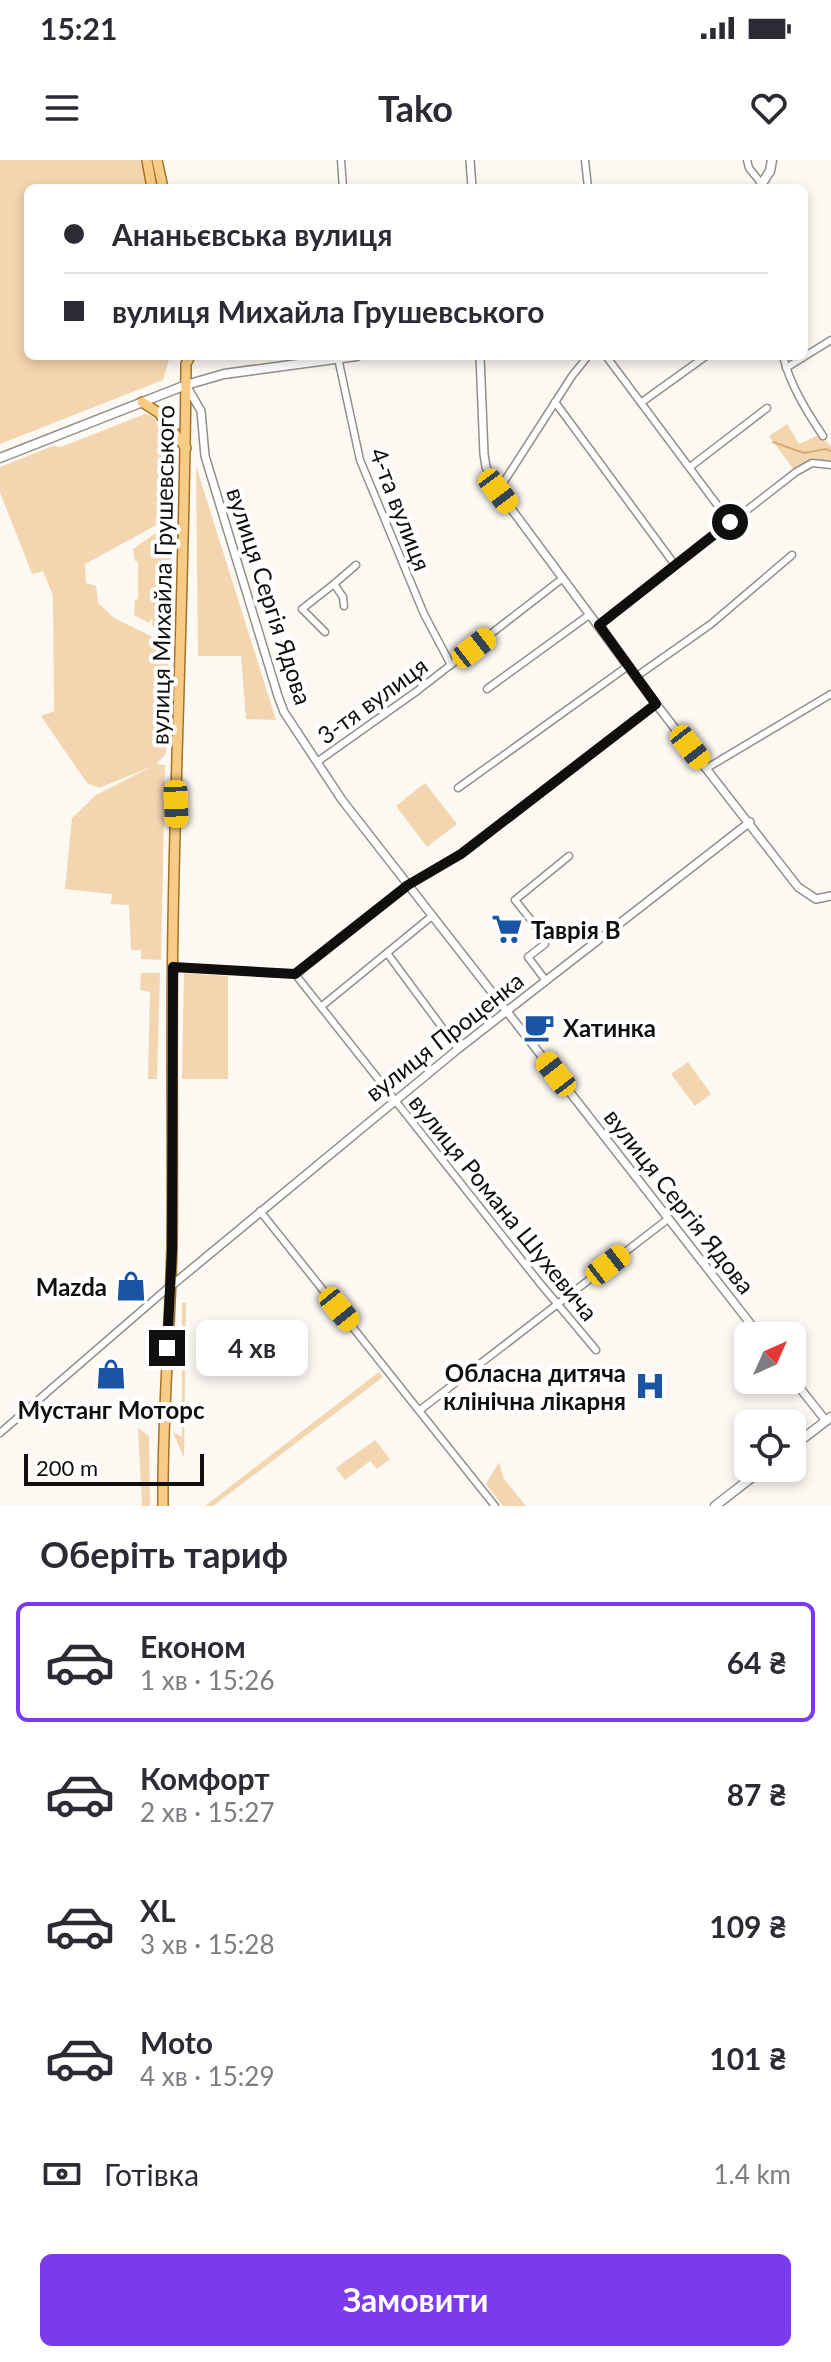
<!DOCTYPE html>
<html lang="uk">
<head>
<meta charset="utf-8">
<style>
  body { margin:0; font-family:Lato,sans-serif; background:#f7f7f7; color:#2b2b33; height:100vh; display:flex; flex-direction:column; font-size:30px; white-space:nowrap }
  * { box-sizing:border-box; margin:0 }
  p { font-size:26px; color:#7c7c81 }
  .icon { flex:none; width:44px; height:44px; fill:none; stroke:currentColor; stroke-width:2; stroke-linecap:round; stroke-linejoin:round }
  .map { position:relative; height:1346px; overflow:hidden }
  .drawer { display:flex; flex-direction:column; background:#fff; flex:1 }
  .drawer>* { flex:none }
  .guide { position:absolute; left:24px; top:24px; width:784px; height:176px; border-radius:12px; box-shadow:0 4px 12px #0003; display:grid; align-content:center; height:176px; padding:0 40px; background:#fff }
  .needle { width:52px; rotate:45deg }
  .buttons { position:absolute; left:734px; top:1162px; display:grid; gap:16px }
  .buttons a { display:grid; place-items:center; width:72px; height:72px; border-radius:12px; background:#fff; box-shadow:0 4px 12px #0003; font-size:40px }
  .scale { position:absolute; left:24px; bottom:20px; width:180px; box-sizing:border-box; padding-left:8px; border:4px solid #110f0e; border-top:0; font-size:22px; line-height:28px; white-space:nowrap; color:#110f0e; -webkit-text-stroke:6px #fff; paint-order:stroke }
  .end { position:absolute; width:36px; height:36px; margin:-18px; border:10px solid #110f0e; background:#fff; box-shadow:0 0 0 4px #fff }
  .from { border-radius:50% }
  .bubble { position:absolute; height:56px; border-radius:12px; background:#fff; box-shadow:0 4px 12px #0003; font-size:26px; font-weight:700; line-height:56px; text-align:center }
  .car { position:absolute; width:24px; height:48px; margin:-24px -12px; border-radius:10px; box-shadow:0 0 6px 2px #0007; background:linear-gradient(#f5c518 24%,#345 0 40%,#f5c518 0 76%,#345 0 86%,#f5c518 0) }
  .guide b { display:flex; align-items:center; gap:28px; height:76px; font-size:30px }
  .guide b+b { border-top:2px solid #e1e1e2 }
  .guide i { width:20px; height:20px; background:#2b2b33 }
  ul { padding:0; list-style:none }
  li { display:flex; align-items:center; gap:24px; height:120px; margin:0 16px 12px; padding:0 24px; border:4px solid transparent; border-radius:12px }
  li div { flex:1 }
  li b { display:block; font-size:30px }
  li em { font-style:normal; font-weight:700 }
  li.active { border-color:#7c3aed }
  li>.icon { width:72px; height:72px; stroke-width:1.5 }
  h2 { padding:0 40px; font-size:36px; line-height:96px }
  .pay { display:flex; align-items:center; gap:20px; height:88px; padding:0 40px; font-size:30px }
  .pay p { margin-inline-start:auto }
  .cta { display:flex; gap:16px; margin-top:auto; padding:16px 40px }
  .cta a { flex:1; height:92px; border-radius:12px; background:#7c3aed; color:#fff; font-size:32px; font-weight:700; line-height:92px; text-align:center }
  .status { display:flex; justify-content:space-between; align-items:center; height:56px; padding:0 40px; background:#fff; direction:ltr }
  .status svg { height:22px; fill:currentColor }
  header { display:flex; justify-content:space-between; align-items:center; height:104px; padding:0 40px; background:#fff; font-size:36px; font-weight:700 }
  .map>svg:first-child { display:block }
  .green { fill:#f3d5af }
  .lines { fill:none; stroke-linecap:round; stroke-linejoin:round }
  .stream { stroke:#d7ac71; stroke-width:2 }
  .minor-casing { stroke:#938f8a; stroke-width:9 }
  .tertiary-casing { stroke:#938f8a; stroke-width:10 }
  .secondary-casing { stroke:#938f8a; stroke-width:11 }
  .primary-casing { stroke:#a47327; stroke-width:12 }
  .minor { stroke:#fff; stroke-width:6 }
  .tertiary { stroke:#fff; stroke-width:7 }
  .secondary { stroke:#fff; stroke-width:8 }
  .primary { stroke:#f8cb86; stroke-width:9 }
  .route { stroke:#110f0e; stroke-width:10 }
  .labels { text-anchor:middle; dominant-baseline:central; stroke-width:8; stroke-linejoin:round; paint-order:stroke }
  .street-label { font-size:24px; fill:#110f0e; stroke:#fff }
  .poi-label { font-size:24px; font-weight:bold; fill:#110f0e; stroke:#fff; text-anchor:start }
</style>
</head>
<body>
<div class="status"><b>15:21</b><svg viewBox="0 0 49 12"><path d="M0 12V9h3v3zM5 12V6h3v6zM10 12V3h3v9zM15 12V0h3v12zM26 1h20v11H26zM47 4h2v5h-2z"/></svg></div>
<header><svg class="icon" aria-label="menu" viewBox="0 0 24 24"><path d="M4 6h16M4 12h16M4 18h16"/></svg>Tako<svg class="icon" aria-label="heart" viewBox="0 0 24 24"><path d="M12 20l-8-8c-3-5 5-10 8-4 3-6 11-1 8 4z"/></svg></header>
<div class="map">
<svg width="831" height="1346" viewBox="0 0 831 1346">
  <rect width="100%" height="100%" fill="#fcf8f2"/>
  <g class="green">
    <path d="M0 0H142L146 28H28V196H170L163 220 0 284Z"/>
    <path d="M145 254 152 256 162 270 160 273 172 283 171 357 85 404 86 423 96 426 98 443 114 458 169 485 166 594 156 604 165 605 161 800 141 799V790H131L129 745 111 744 112 734 65 729 72 658 96 635 153 606 99 628 87 623 41 556 54 551 53 436 43 411 32 414 0 332V307L53 286 61 287Z"/>
    <path d="M787 264 799 284 819 275 831 286V303L812 300 794 310 769 276Z"/>
    <path d="M196 306 276 560 246 559 241 496H198Z"/>
    <path d="M171 371 169 477 157 471 152 465 153 460 151 459 149 463 134 455 135 440 138 439V402L135 401 133 389 156 373Z"/>
    <path d="M425 623 457 664 427 687 396 646Z"/>
    <path d="M141 813H160L157 919H148L150 832 140 830Z"/>
    <path d="M184 813 228 816V919H182Z"/>
    <path d="M688 902 711 934 695 946 671 914Z"/>
    <path d="M182 1143H186L184 1298 173 1272 182 1277Z"/>
    <path d="M379 1212 383 1217 213 1346H205Z"/>
    <path d="M138 1268 149 1276 150 1346H142Z"/>
    <path d="M375 1280 390 1299 377 1309 370 1301 345 1320 336 1308Z"/>
    <path d="M499 1302 504 1319 526 1346H503L486 1324Z"/>
  </g>
  <g class="lines">
    <path class="stream" d="M773 282 804 293 826 289 831 291"/>
    <g class="minor-casing">
      <g id="minor">
        <path d="M341 0 343 28"/>
        <path d="M585 0 588 28"/>
        <path d="M747 0 749 8 765 28"/>
        <path d="M606 196 730 362"/>
        <path d="M783 196C790 225 807 252 823 276"/>
        <path d="M338 198 360 300 424 454 451 505"/>
        <path d="M786 208 831 180"/>
        <path d="M555 242 675 405"/>
        <path d="M642 242 706 196"/>
        <path d="M690 307 767 248"/>
        <path d="M498 331 572 216 588 196"/>
        <path d="M344 446 343 437 334 424 356 405"/>
        <path d="M599 465 796 312 812 303 831 305"/>
        <path d="M325 472 302 449 334 424"/>
        <path d="M637 516 711 464 792 395"/>
        <path d="M487 529 589 455"/>
        <path d="M317 602 417 531 563 418"/>
        <path d="M707 608 831 534"/>
        <path d="M458 628 628 506"/>
        <path d="M387 793 458 889"/>
        <path d="M173 807 295 814 408 725 461 694 656 544"/>
        <path d="M295 814 539 1122 596 1190"/>
        <path d="M546 821 528 797 545 784 542 774 515 740 569 696"/>
        <path d="M322 846 432 756"/>
        <path d="M260 1051 495 1346"/>
        <path d="M420 1250 668 1059"/>
        <path d="M0 1273 169 1127"/>
      </g>
    </g>
    <g class="tertiary-casing">
      <g id="tertiary">
        <path d="M470 0 472 28"/>
        <path d="M480 196 484 294 486 307 498 331 656 544 798 727 816 739 831 736"/>
        <path d="M187 227 201 251 205 296 278 536 284 552 342 640 760 1176"/>
        <path d="M171 1126 458 889 750 662"/>
        <path d="M792 1218 826 1261"/>
      </g>
    </g>
    <g class="secondary-casing">
      <g id="secondary">
        <path d="M759 28 770 11 772 0"/>
        <path d="M0 298 186 225 224 214 357 196"/>
        <path d="M792 1287 831 1257"/>
        <path d="M715 1346 764 1308"/>
      </g>
    </g>
    <g class="primary-casing">
      <g id="primary">
        <path d="M147 0 152 28"/>
        <path d="M157 0 163 28"/>
        <path d="M142 242 159 253 186 288"/>
        <path d="M163 1346C162 1259 170 1173 172 1086 173 980 171 873 173 766 176 579 185 392 186 204L190 196"/>
      </g>
    </g>
    <use href="#minor" class="minor"/>
    <use href="#tertiary" class="tertiary"/>
    <use href="#secondary" class="secondary"/>
    <use href="#primary" class="primary"/>
  </g>
  <g class="lines">
    <path class="route" d="M167 1188 172 1091 173 807 295 814 408 725 461 694 656 544 599 465 730 362"/>
  </g>
  <defs>
    <g id="supermarket-bare" transform="scale(2.4)"><path d="M-6-5.5h2.5l.6 2H6L4.5 2H-2.5L-4.4-4H-6ZM-1.5 3.2a1.3 1.3 0 1 0 .1 0ZM3 3.2a1.3 1.3 0 1 0 .1 0Z" fill="#1a54a5" stroke="#fff" stroke-width="2.5" paint-order="stroke"/></g>
    <g id="cafe-bare" transform="scale(2.4)"><path d="M-5.5-4.5H6V0H3Q3 3.5 0 3.5H-2.5Q-5.5 3.5-5.5 0ZM3-3.2v2h1.7v-2ZM-6 4.5H4V6H-6Z" fill="#1a54a5" stroke="#fff" stroke-width="2.5" paint-order="stroke"/></g>
    <g id="shop-bare" transform="scale(2.4)"><path d="M-5-2.5h2.3a2.7 3.5 0 0 1 5.4 0H5L5.5 6h-11ZM-1.5-2.5h3a1.5 2.3 0 0 0-3 0Z" fill="#1a54a5" stroke="#fff" stroke-width="2.5" paint-order="stroke"/></g>
    <g id="hospital-bare" transform="scale(2.4)"><path d="M-5-5h3v3.5h4V-5h3V5h-3V1.5h-4V5h-3Z" fill="#1a54a5" stroke="#fff" stroke-width="2.5" paint-order="stroke"/></g>
  </defs>
  <g fill-rule="evenodd">
    <use href="#supermarket-bare" x="507" y="769"/>
    <use href="#cafe-bare" x="539" y="867"/>
    <use href="#shop-bare" x="131" y="1126"/>
    <use href="#shop-bare" x="111" y="1214"/>
    <use href="#hospital-bare" x="650" y="1226"/>
  </g>
  <g class="labels">
    <g class="street-label">
      <text transform="translate(401 349) rotate(69)">4-та вулиця</text>
      <text transform="translate(162 415) rotate(-89)">вулиця Михайла Грушевського</text>
      <text transform="translate(270 436) rotate(72)">вулиця Сергія Ядова</text>
      <text transform="translate(372 540) rotate(-36)">3-тя вулиця</text>
      <text transform="translate(444 876) rotate(-38)">вулиця Проценка</text>
      <text transform="translate(680 1041) rotate(52)">вулиця Сергія Ядова</text>
      <text transform="translate(504 1047) rotate(51)">вулиця Романа Шухевича</text>
    </g>
    <g class="poi-label">
      <text x="531" y="769">Таврія В</text>
      <text x="563" y="867">Хатинка</text>
      <text x="107" y="1126" text-anchor="end">Mazda</text>
      <text x="626" y="1212" text-anchor="end">Обласна дитяча<tspan x="626" dy="28">клінічна лікарня</tspan></text>
      <text x="111" y="1249" text-anchor="middle">Мустанг Моторс</text>
    </g>
  </g>
</svg>
<div class="buttons">
<a><svg class="needle" viewBox="-14 -14 28 28"><path d="M0-13l5 13h-10z" fill="#e53935"/><path d="M0 13l5-13h-10z" fill="#7c7c81"/></svg></a>
<a><svg class="icon" aria-label="locate" viewBox="0 0 24 24"><circle cx="12" cy="12" r="6"/><path d="M12 2v4M12 18v4M2 12h4M18 12h4"/></svg></a>
</div>
<div class="scale">200 m</div>
<i class="end from" style="left:730px;top:362px"></i>
<i class="end" style="left:167px;top:1188px"></i>
<div class="bubble" style="left:196px;top:1160px;width:112px">4 хв</div>
<i class="car" style="left:498px;top:331px;rotate:143deg"></i>
<i class="car" style="left:474px;top:488px;rotate:52deg"></i>
<i class="car" style="left:690px;top:587px;rotate:142deg"></i>
<i class="car" style="left:176px;top:644px;rotate:178deg"></i>
<i class="car" style="left:556px;top:914px;rotate:322deg"></i>
<i class="car" style="left:608px;top:1105px;rotate:52deg"></i>
<i class="car" style="left:339px;top:1149px;rotate:141deg"></i>
<div class="guide">
<b><i class="from"></i>Ананьєвська вулиця</b>
<b><i></i>вулиця Михайла Грушевського</b>
</div>
</div>
<section class="drawer">
<h2>Оберіть тариф</h2>
<ul>
<li class="active"><svg class="icon" aria-label="car" viewBox="0 0 24 24"><path d="M5 17H2v-5l4-1 3-4h7l3 4 3 1v5h-3M9 17h6M6 11h13"/><circle cx="7" cy="17" r="2"/><circle cx="17" cy="17" r="2"/></svg><div><b>Економ</b><p>1 хв · 15:26</p></div><em>64 ₴</em></li>
<li><svg class="icon" aria-label="car" viewBox="0 0 24 24"><path d="M5 17H2v-5l4-1 3-4h7l3 4 3 1v5h-3M9 17h6M6 11h13"/><circle cx="7" cy="17" r="2"/><circle cx="17" cy="17" r="2"/></svg><div><b>Комфорт</b><p>2 хв · 15:27</p></div><em>87 ₴</em></li>
<li><svg class="icon" aria-label="car" viewBox="0 0 24 24"><path d="M5 17H2v-5l4-1 3-4h7l3 4 3 1v5h-3M9 17h6M6 11h13"/><circle cx="7" cy="17" r="2"/><circle cx="17" cy="17" r="2"/></svg><div><b>XL</b><p>3 хв · 15:28</p></div><em>109 ₴</em></li>
<li><svg class="icon" aria-label="car" viewBox="0 0 24 24"><path d="M5 17H2v-5l4-1 3-4h7l3 4 3 1v5h-3M9 17h6M6 11h13"/><circle cx="7" cy="17" r="2"/><circle cx="17" cy="17" r="2"/></svg><div><b>Moto</b><p>4 хв · 15:29</p></div><em>101 ₴</em></li>
</ul>
<div class="pay"><svg class="icon" aria-label="cash" viewBox="0 0 24 24"><path d="M3 7h18v10H3z"/><circle cx="12" cy="12" r="2"/></svg>Готівка<p>1.4 km</p></div>
<div class="cta"><a>Замовити</a></div>
</section>
</body>
</html>
